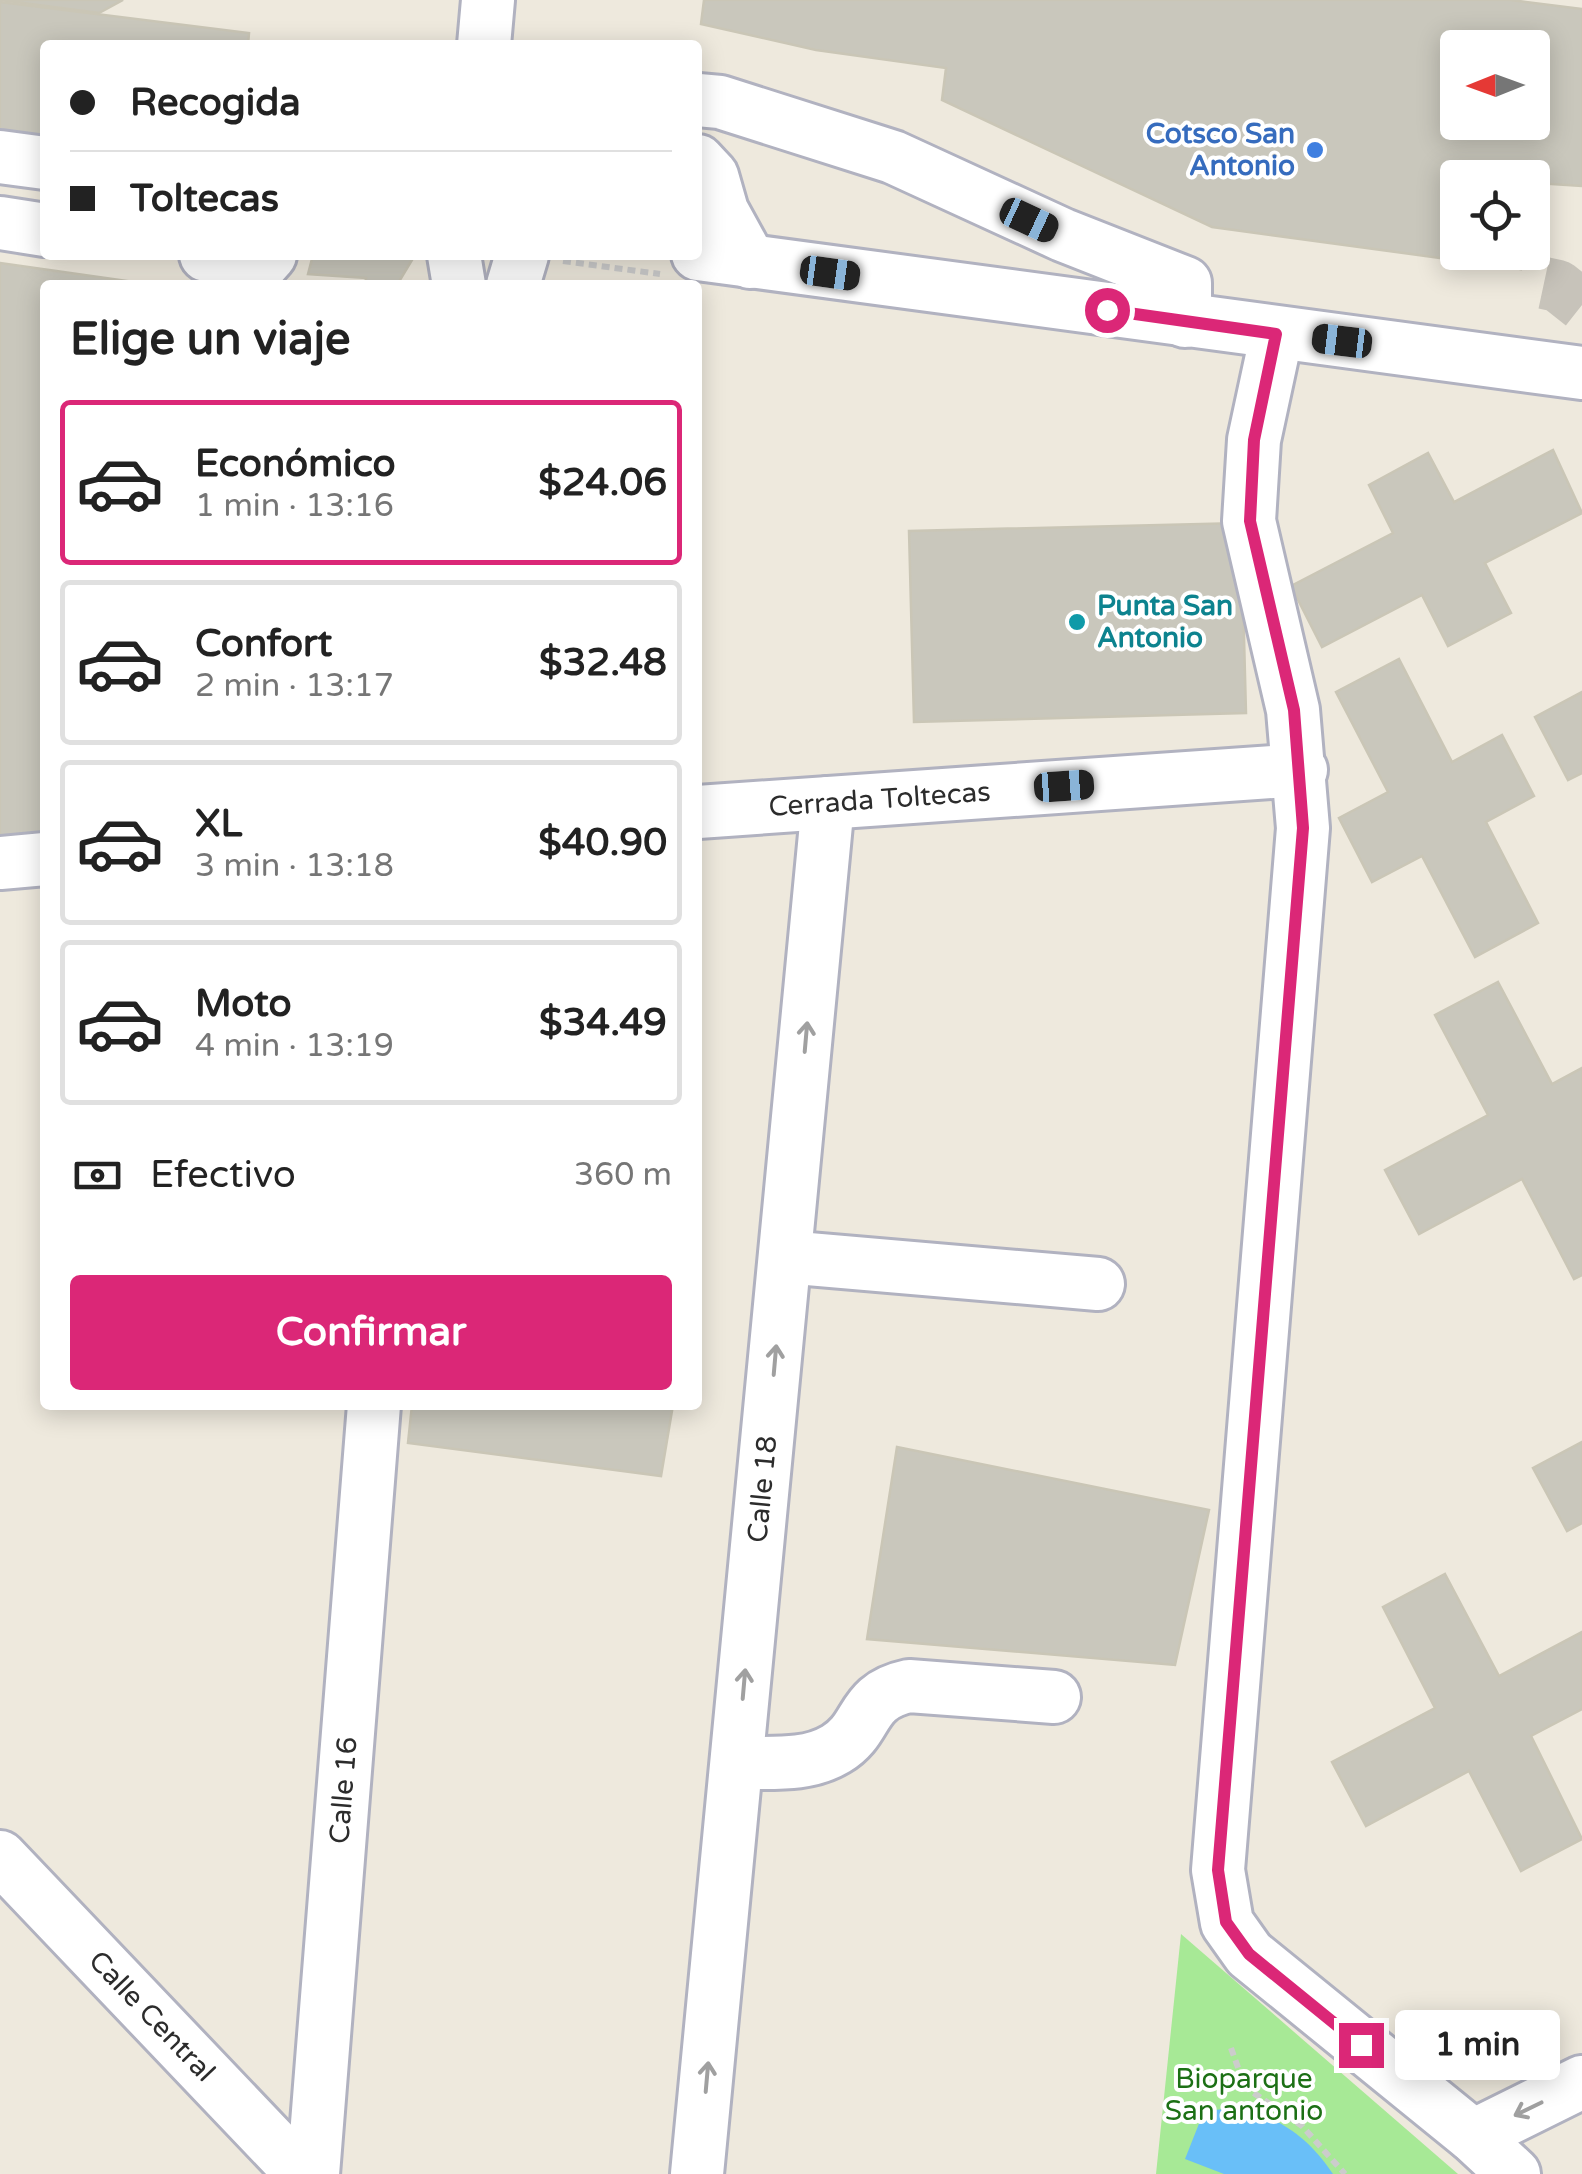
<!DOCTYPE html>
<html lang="es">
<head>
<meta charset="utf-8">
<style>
  body { margin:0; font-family:"Varela Round",sans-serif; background:#f6f6f6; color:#222; height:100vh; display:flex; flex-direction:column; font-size:38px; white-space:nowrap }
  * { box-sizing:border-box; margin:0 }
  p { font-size:32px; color:#767676 }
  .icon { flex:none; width:55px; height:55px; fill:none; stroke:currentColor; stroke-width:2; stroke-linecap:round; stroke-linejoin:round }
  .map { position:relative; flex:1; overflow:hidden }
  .details { position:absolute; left:40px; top:280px; width:662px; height:1130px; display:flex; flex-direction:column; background:#fff; border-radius:10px; box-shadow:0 5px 25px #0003 }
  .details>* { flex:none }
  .guide { position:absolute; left:40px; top:40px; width:662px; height:220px; border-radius:10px; box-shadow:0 5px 25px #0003; display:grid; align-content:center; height:220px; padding:0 30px; background:#fff }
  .needle { width:65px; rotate:269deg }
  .buttons { position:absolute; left:1440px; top:30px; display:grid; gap:20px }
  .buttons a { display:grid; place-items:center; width:110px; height:110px; border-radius:10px; background:#fff; box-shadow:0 5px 25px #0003; font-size:50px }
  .end { position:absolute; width:45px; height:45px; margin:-22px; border:12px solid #db2777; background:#fff; box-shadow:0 0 0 5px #fff }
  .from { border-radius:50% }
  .bubble { position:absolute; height:70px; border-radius:10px; background:#fff; box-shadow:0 5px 25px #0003; font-size:32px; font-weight:700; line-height:70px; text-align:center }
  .car { position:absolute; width:30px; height:60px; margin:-30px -15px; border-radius:12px; box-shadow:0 0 8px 2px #0007; background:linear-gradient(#222 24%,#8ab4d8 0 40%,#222 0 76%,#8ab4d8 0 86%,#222 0) }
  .guide b { display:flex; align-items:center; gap:35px; height:95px; font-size:38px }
  .guide b+b { border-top:2px solid #e0e0e0 }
  .guide i { width:25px; height:25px; background:#222 }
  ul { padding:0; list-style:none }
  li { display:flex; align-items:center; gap:30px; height:165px; margin:0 20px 15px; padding:0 10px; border:5px solid #e0e0e0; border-radius:10px }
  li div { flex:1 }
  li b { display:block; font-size:38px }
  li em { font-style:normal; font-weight:700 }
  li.active { border-color:#db2777 }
  li>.icon { width:90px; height:90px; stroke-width:1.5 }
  h2 { padding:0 30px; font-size:45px; line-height:120px }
  .pay { display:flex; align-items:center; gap:25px; height:110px; padding:0 30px; font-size:38px }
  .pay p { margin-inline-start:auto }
  .action { display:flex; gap:20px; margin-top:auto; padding:20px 30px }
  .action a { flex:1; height:115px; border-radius:10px; background:#db2777; color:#fff; font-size:40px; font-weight:700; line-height:115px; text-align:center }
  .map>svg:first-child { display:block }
  .green { fill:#a7e996 }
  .water { fill:#69bff8 }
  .building { fill:#c9c7bc; stroke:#cac6b6; stroke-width:2.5; fill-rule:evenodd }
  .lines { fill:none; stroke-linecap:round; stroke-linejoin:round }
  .minor-tunnel { stroke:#c7c3ba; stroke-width:52; stroke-dasharray:52 26; stroke-linecap:butt }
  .minor-casing { stroke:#b1b2c0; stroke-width:58 }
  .path { stroke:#ccc; stroke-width:6; stroke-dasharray:8 5; stroke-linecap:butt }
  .minor { stroke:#fff; stroke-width:52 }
  .oneway { stroke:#a0a0a0 }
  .route { stroke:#db2777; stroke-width:12 }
  .shop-dot { fill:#3f7fe0; stroke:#fff; stroke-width:4 }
  .culture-dot { fill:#0f9aa8; stroke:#fff; stroke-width:4 }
  .labels { text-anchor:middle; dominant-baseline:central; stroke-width:8; stroke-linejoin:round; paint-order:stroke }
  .shop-label { font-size:28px; font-weight:bold; fill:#366cbe; stroke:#fff; text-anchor:end }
  .culture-label { font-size:28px; font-weight:bold; fill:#0d838f; stroke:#fff; text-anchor:start }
  .street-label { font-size:28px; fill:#2c2c2c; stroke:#fff }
  .park-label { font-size:28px; fill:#1c7015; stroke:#fff }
</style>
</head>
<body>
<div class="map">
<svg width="1582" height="2174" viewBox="0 0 1582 2174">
  <rect width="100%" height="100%" fill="#eee9dd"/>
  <path class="green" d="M1181 1934 1458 2174H1156Z"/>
  <path class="water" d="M1246 2107C1284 2122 1310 2139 1333 2174H1224L1185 2159 1204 2111Z"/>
  <g class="building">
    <path d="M0 0H123L99 13Z"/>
    <path d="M704 0H1511L1582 9V186L1536 183 1532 203V178H1458V252H1524L1521 269 1212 227 942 100 946 68 816 50 701 24ZM1458 48H1532V122H1458Z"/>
    <path d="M0 2 249 33 248 45H45V137L0 130Z"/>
    <path d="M313 255H415L397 285H365L366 278 308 274Z"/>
    <path d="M0 263 155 285H45V836L0 840Z"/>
    <path d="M1553 450 1582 513 1485 563 1511 613 1448 646 1422 595 1322 647 1291 586 1393 533 1369 485 1428 453 1454 502Z"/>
    <path d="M1241 523 1246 713 914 722 909 531Z"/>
    <path d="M1399 659 1452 762 1502 735 1534 796 1486 822 1538 923 1475 957 1422 856 1372 882 1339 818 1388 792 1336 692Z"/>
    <path d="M1582 692V773L1568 780 1535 717Z"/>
    <path d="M1498 982 1552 1084 1582 1068V1275L1574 1279 1522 1179 1419 1234 1385 1170 1488 1115 1435 1015Z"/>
    <path d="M412 1405H673L661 1476 408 1443Z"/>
    <path d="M1582 1442V1523L1567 1531 1533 1468Z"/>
    <path d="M897 1447 1209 1510 1175 1665 867 1639Z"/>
    <path d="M1445 1574 1499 1676 1582 1632V1709L1531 1736 1582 1839 1521 1871 1469 1771 1366 1826 1332 1762 1435 1708 1383 1607Z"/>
  </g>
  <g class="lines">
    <path class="minor-tunnel" d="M1544 283 1558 286 1582 305"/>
    <g class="minor-casing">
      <g id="minor">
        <path d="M484 45 488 0"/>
        <path d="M698 100 720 102 893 157 1063 235 1185 283V321"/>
        <path d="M0 157 45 163"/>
        <path d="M698 161 712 176 722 211 750 262"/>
        <path d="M0 223 45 230"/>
        <path d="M698 254 1582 373"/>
        <path d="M206 255 262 264 270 255"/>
        <path d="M454 255 459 285"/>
        <path d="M513 285 522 255"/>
        <path d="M1277 333 1254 440 1249 521 1293 710 1303 828 1218 1870 1227 1923 1249 1954 1473 2136 1514 2174"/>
        <path id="s1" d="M698 812 1301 770"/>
        <path d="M0 863 45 859"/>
        <path d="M785 1257 1098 1284"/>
        <path d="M737 1763C770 1762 806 1767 836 1749 871 1728 858 1697 909 1686L1054 1697"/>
        <path id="s2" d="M0 1857 302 2174"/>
        <path d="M1473 2136 1582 2082"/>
        <path id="s3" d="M313 2174 374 1405"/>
        <path id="s4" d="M697 2174 828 803"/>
      </g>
    </g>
    <g class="path">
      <path d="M563 261 660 274"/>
      <path d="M1231 2048 1245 2087 1302 2126 1345 2174"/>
    </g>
    <use href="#minor" class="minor"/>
  </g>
  <defs><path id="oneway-shaft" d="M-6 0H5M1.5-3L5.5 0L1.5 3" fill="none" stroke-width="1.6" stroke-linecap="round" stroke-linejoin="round" transform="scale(2.5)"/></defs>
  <g class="oneway">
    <use href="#oneway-shaft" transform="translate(806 1037) rotate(-85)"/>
    <use href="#oneway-shaft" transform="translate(775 1360) rotate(-85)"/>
    <use href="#oneway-shaft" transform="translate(744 1684) rotate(-85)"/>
    <use href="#oneway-shaft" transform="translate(707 2077) rotate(-85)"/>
    <use href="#oneway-shaft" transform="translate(1528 2109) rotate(154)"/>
  </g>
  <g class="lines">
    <path class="route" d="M1107 310 1276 334 1254 440 1250 521 1294 710 1303 828 1218 1870 1226 1922 1249 1954 1361 2045"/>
  </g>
  <circle class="shop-dot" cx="1315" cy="150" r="10"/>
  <circle class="culture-dot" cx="1077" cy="622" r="10"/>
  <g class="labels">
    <g class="shop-label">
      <text x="1295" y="134">Cotsco San<tspan x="1295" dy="32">Antonio</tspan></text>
    </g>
    <g class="culture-label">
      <text x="1097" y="606">Punta San<tspan x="1097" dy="32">Antonio</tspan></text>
    </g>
    <g class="street-label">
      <text stroke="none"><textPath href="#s1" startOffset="182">Cerrada Toltecas</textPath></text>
      <text stroke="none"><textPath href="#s4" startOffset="688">Calle 18</textPath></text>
      <text stroke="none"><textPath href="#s3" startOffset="385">Calle 16</textPath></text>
      <text stroke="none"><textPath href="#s2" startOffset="220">Calle Central</textPath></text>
    </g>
    <g class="park-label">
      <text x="1244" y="2079">Bioparque<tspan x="1244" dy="32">San antonio</tspan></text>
    </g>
  </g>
</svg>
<div class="buttons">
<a><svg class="needle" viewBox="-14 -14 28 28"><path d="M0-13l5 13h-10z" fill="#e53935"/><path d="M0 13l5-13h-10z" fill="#767676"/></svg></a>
<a><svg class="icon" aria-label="locate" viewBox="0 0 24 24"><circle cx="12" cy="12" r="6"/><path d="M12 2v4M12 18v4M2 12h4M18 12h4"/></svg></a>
</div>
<i class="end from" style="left:1107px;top:310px"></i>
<i class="end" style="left:1361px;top:2045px"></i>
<div class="bubble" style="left:1395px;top:2010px;width:165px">1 min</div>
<i class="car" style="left:1029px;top:220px;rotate:115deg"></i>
<i class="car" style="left:830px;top:273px;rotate:98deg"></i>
<i class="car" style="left:1342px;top:341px;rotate:277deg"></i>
<i class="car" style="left:1064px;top:786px;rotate:86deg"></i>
<div class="guide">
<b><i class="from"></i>Recogida</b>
<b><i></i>Toltecas</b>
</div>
<section class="details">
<h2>Elige un viaje</h2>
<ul>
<li class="active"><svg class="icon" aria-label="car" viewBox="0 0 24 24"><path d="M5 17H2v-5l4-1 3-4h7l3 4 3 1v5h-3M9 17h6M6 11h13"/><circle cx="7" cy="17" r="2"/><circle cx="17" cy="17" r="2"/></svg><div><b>Económico</b><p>1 min · 13:16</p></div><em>$24.06</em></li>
<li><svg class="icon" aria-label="car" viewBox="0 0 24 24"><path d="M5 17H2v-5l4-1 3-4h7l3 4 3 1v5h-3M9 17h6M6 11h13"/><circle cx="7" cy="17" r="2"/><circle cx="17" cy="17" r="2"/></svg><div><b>Confort</b><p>2 min · 13:17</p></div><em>$32.48</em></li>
<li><svg class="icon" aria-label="car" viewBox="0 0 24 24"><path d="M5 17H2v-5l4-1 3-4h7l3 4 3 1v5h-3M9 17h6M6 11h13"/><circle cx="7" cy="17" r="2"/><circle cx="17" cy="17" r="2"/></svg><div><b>XL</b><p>3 min · 13:18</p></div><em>$40.90</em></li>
<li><svg class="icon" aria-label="car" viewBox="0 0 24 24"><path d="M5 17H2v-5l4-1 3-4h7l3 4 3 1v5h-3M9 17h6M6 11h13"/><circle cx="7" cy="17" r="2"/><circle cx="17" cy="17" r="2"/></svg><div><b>Moto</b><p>4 min · 13:19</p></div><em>$34.49</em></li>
</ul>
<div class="pay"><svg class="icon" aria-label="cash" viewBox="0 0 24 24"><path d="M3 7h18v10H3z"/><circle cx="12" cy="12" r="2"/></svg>Efectivo<p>360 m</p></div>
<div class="action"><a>Confirmar</a></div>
</section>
</div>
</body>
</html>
